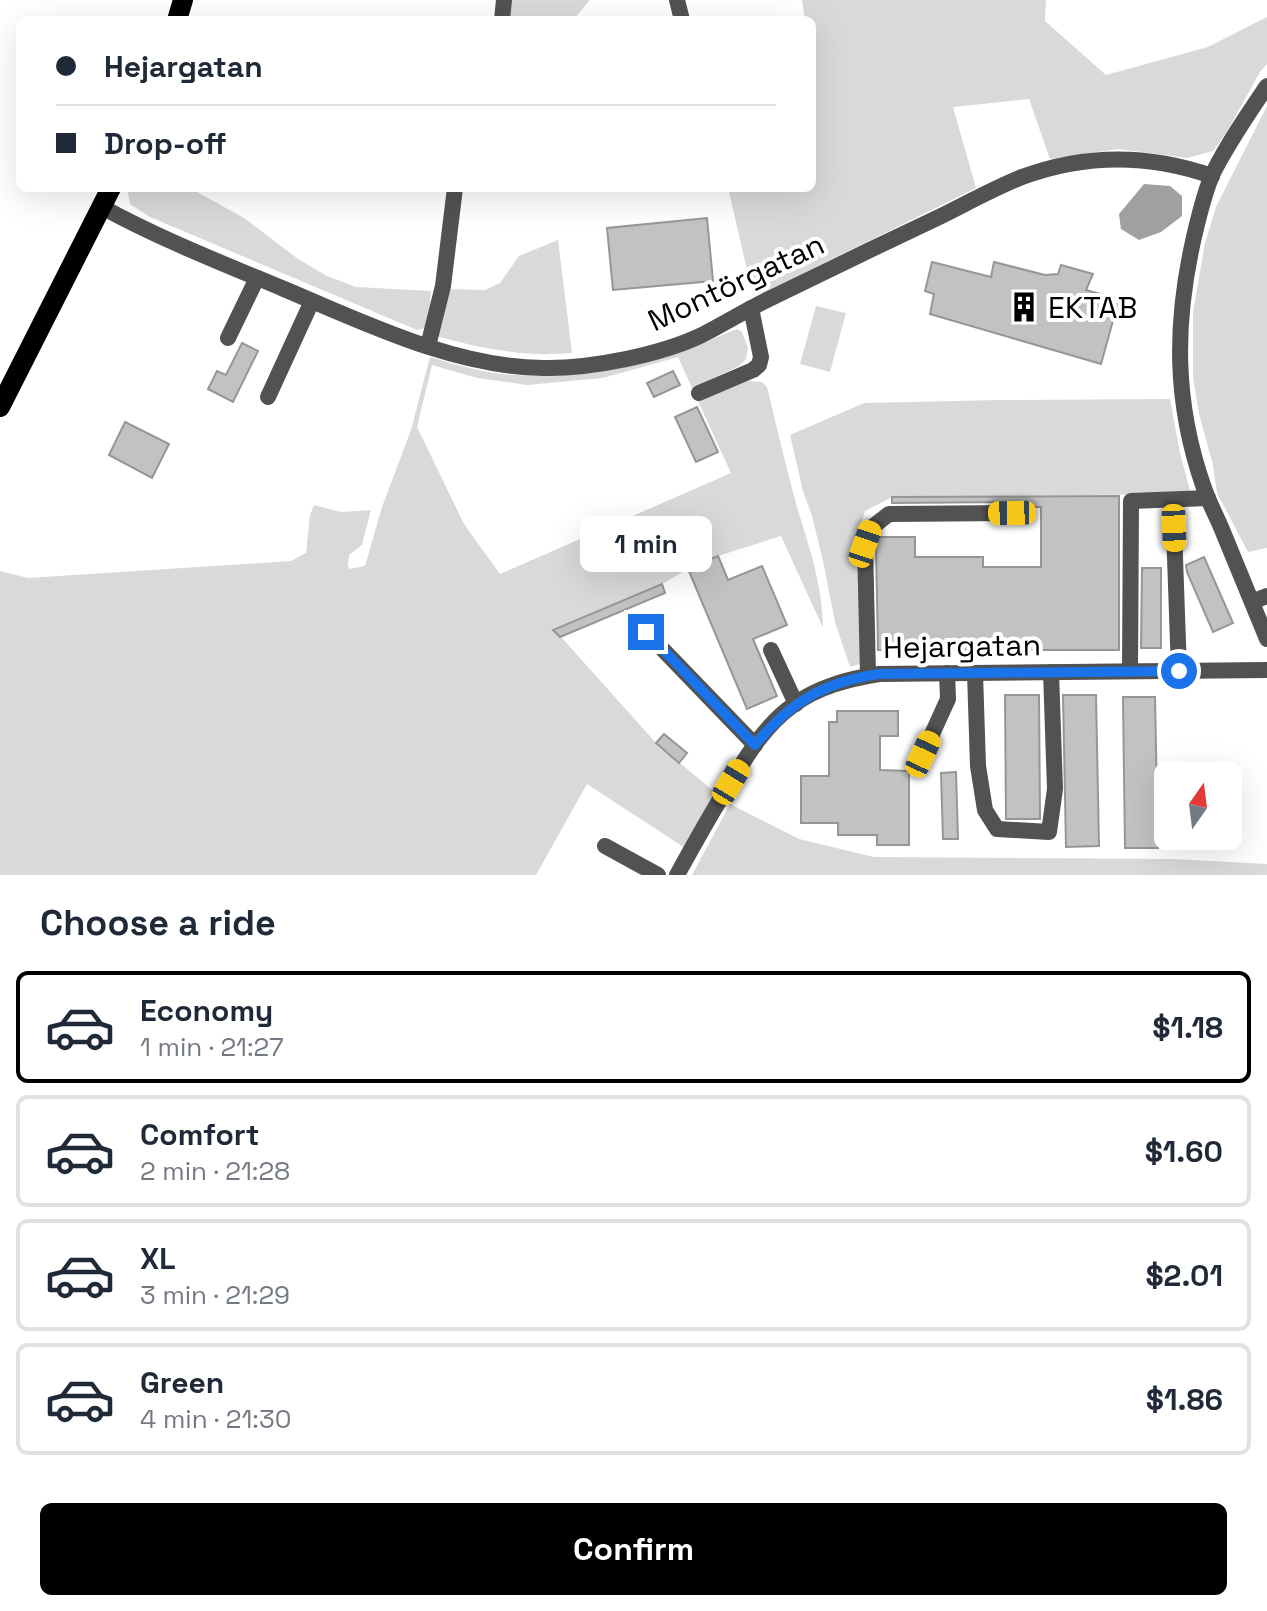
<!DOCTYPE html>
<html lang="en">
<head>
<meta charset="utf-8">
<style>
  body { margin:0; font-family:"Space Grotesk",sans-serif; background:#f6f6f7; color:#1f2937; height:100vh; display:flex; flex-direction:column; font-size:30px; white-space:nowrap }
  * { box-sizing:border-box; margin:0 }
  p { font-size:26px; color:#747a83 }
  .icon { flex:none; width:44px; height:44px; fill:none; stroke:currentColor; stroke-width:2; stroke-linecap:round; stroke-linejoin:round }
  .map { position:relative; height:875px; overflow:hidden }
  .panel { display:flex; flex-direction:column; background:#fff; flex:1 }
  .panel>* { flex:none }
  .banner { position:absolute; left:16px; top:16px; width:800px; height:176px; border-radius:12px; box-shadow:0 8px 32px #0002; display:grid; align-content:center; height:176px; padding:0 40px; background:#fff }
  .needle { width:52px; rotate:14deg }
  .tools { position:absolute; left:1154px; top:762px; display:grid; gap:16px }
  .tools a { display:grid; place-items:center; width:88px; height:88px; border-radius:12px; background:#fff; box-shadow:0 8px 32px #0002; font-size:40px }
  .end { position:absolute; width:36px; height:36px; margin:-18px; border:10px solid #1a73e8; background:#fff; box-shadow:0 0 0 4px #fff }
  .from { border-radius:50% }
  .bubble { position:absolute; height:56px; border-radius:12px; background:#fff; box-shadow:0 8px 32px #0002; font-size:26px; font-weight:700; line-height:56px; text-align:center }
  .car { position:absolute; width:24px; height:48px; margin:-24px -12px; border-radius:10px; box-shadow:0 0 6px 2px #0007; background:linear-gradient(#f5c518 24%,#345 0 40%,#f5c518 0 76%,#345 0 86%,#f5c518 0) }
  .banner b { display:flex; align-items:center; gap:28px; height:76px; font-size:30px }
  .banner b+b { border-top:2px solid #e0e1e3 }
  .banner i { width:20px; height:20px; background:#1f2937 }
  ul { padding:0; list-style:none }
  li { display:flex; align-items:center; gap:24px; height:112px; margin:0 16px 12px; padding:0 24px; border:4px solid #e0e1e3; border-radius:12px }
  li div { flex:1 }
  li b { display:block; font-size:30px }
  li em { font-style:normal; font-weight:700 }
  li.active { border-color:#000 }
  li>.icon { width:72px; height:72px; stroke-width:1.5 }
  h2 { padding:0 40px; font-size:36px; line-height:96px }
  .primary-button { display:flex; gap:16px; margin-top:auto; padding:16px 40px }
  .primary-button a { flex:1; height:92px; border-radius:12px; background:#000; color:#fff; font-size:32px; font-weight:700; line-height:92px; text-align:center }
  .map>svg:first-child { display:block }
  .green { fill:#d9d9d9 }
  .water { fill:#a0a0a0 }
  .building { fill:#c2c2c2; stroke:#969696; stroke-width:2 }
  .lines { fill:none; stroke-linecap:round; stroke-linejoin:round }
  .minor { stroke:#525252; stroke-width:16 }
  .major { stroke:#000; stroke-width:20 }
  .route { stroke:#1a73e8; stroke-width:10 }
  .labels { text-anchor:middle; dominant-baseline:central; stroke-width:8; stroke-linejoin:round; paint-order:stroke }
  .street-label { font-size:30px; fill:#000; stroke:#fff }
  .poi-label { font-size:30px; fill:#000; stroke:#fff; text-anchor:start }
</style>
</head>
<body>
<div class="map">
<svg width="1267" height="875" viewBox="0 0 1267 875">
  <rect width="100%" height="100%" fill="#fff"/>
  <g class="green">
    <path d="M508 0H590L573 20H506Z"/>
    <path d="M802 0H1046L1045 21 1106 75 1208 47 1267 17V64L1260 72 1226 133 1213 151 1187 158 1118 149 1050 159 1029 99 953 107 976 188 763 293 753 295 728 188H812V20H805Z"/>
    <path d="M1267 106V548L1248 552 1217 493 1213 465 1199 414 1193 377V312L1205 243 1216 207Z"/>
    <path d="M127 188H190L244 218 298 259 327 276 356 287 431 291 428 327 417 330 150 217 130 204Z"/>
    <path d="M558 240 572 353C527 357 483 349 439 337L437 329 447 289 485 290 500 283 519 256Z"/>
    <path d="M816 306 846 313 830 372 800 364Z"/>
    <path d="M737 329 742 332 748 348 746 359 739 366 692 388 678 357 603 378 527 385 477 378 432 365 417 427 464 524 500 574 731 473 697 399 748 381 762 382 767 387C776 423 784 460 794 496 807 543 822 578 823 628L781 536 718 556 688 569 662 584 554 629 656 743 716 793 685 848 587 784 536 875H0V571L28 578 291 561 306 553 310 515 314 505 341 512 371 510 362 545 349 555 348 566 350 569 365 566 382 507 411 430 430 357C453 364 478 371 502 374 560 380 619 372 674 354 695 347 716 337 737 329Z"/>
    <path d="M1170 399 1180 453 1191 494 892 497 865 511 860 528V664L850 667 835 622 823 561 812 516 803 491 790 435 864 403 1001 400Z"/>
    <path d="M730 804 799 839 874 857 1174 859 1267 864V875H692Z"/>
  </g>
  <path class="water" d="M1144 184 1170 186 1182 196V216L1161 232 1139 240 1121 229 1119 214Z"/>
  <g class="building">
    <path d="M707 218 713 281 613 290 607 228Z"/>
    <path d="M932 262 991 277 994 262 1045 275 1058 274 1061 265 1093 274 1086 290 1119 299 1101 364 930 314 934 294 925 291Z"/>
    <path d="M242 343 258 351 233 402 208 389 217 371 226 375Z"/>
    <path d="M673 371 680 385 654 397 647 383Z"/>
    <path d="M697 407 718 452 696 462 675 417Z"/>
    <path d="M125 422 169 444 152 478 109 455Z"/>
    <path d="M1119 496V650H878L876 546 879 537H915V557H983V567H1041V507H1021L1012 502 892 503V497Z"/>
    <path d="M718 556 728 580 762 566 787 625 753 639 777 696 747 709 688 569Z"/>
    <path d="M1204 557 1233 623 1213 632 1187 572 1186 565Z"/>
    <path d="M1142 568H1161V648H1141Z"/>
    <path d="M662 584 665 593 560 637 553 630Z"/>
    <path d="M1005 695H1039L1040 819H1006Z"/>
    <path d="M1063 695H1096L1099 846 1066 847Z"/>
    <path d="M1123 697H1155L1158 848H1125Z"/>
    <path d="M837 711H898V736H880V770L909 771V845H877V835H838V823H801V776H829V722H837Z"/>
    <path d="M664 734 687 753 679 763 656 743Z"/>
    <path d="M956 772 958 839H943L941 773Z"/>
  </g>
  <g class="lines">
    <g class="minor">
      <path d="M677 0 682 20"/>
      <path d="M502 20 504 0"/>
      <path d="M1267 86C1248 114 1228 143 1213 173 1204 193 1199 216 1194 237 1174 324 1174 403 1204 488 1209 503 1217 517 1223 532 1238 568 1252 603 1267 639"/>
      <path d="M102 207C158 238 224 264 284 289 365 323 454 367 543 368 590 369 660 355 702 335 725 323 748 309 771 298 826 271 880 245 935 219 964 205 992 189 1022 177 1084 154 1149 154 1212 176"/>
      <path d="M228 338 257 278"/>
      <path d="M428 346 443 286 455 188"/>
      <path d="M699 393 753 370 759 365 761 357 751 308"/>
      <path d="M268 397 312 301"/>
      <path d="M1173 500 1179 671"/>
      <path d="M1252 602 1267 596"/>
      <path d="M646 632 755 745"/>
      <path d="M771 650 796 704"/>
      <path d="M1130 671 1131 501 1208 498"/>
      <path d="M975 673 978 766 985 810 997 829 1049 832 1055 789 1051 672"/>
      <path d="M868 675 865 544 871 528 889 514 1012 513"/>
      <path d="M923 754 948 699 947 673"/>
      <path d="M605 846 658 875"/>
      <path d="M677 875C693 846 709 817 727 788 745 759 763 727 792 706 817 687 848 679 879 674L1267 670"/>
    </g>
    <g class="major">
      <path d="M177 20 183 0"/>
      <path d="M0 407 111 188"/>
    </g>
  </g>
  <g class="lines">
    <path class="route" d="M646 632 755 745C790 702 824 682 879 674L1179 671"/>
  </g>
  <defs>
    <g id="building-bare" transform="scale(2.4)"><path d="M-4-6H4V6H1V3H-1V6H-4ZM-2.5-4.3h1.7v1.8h-1.7ZM.8-4.3h1.7v1.8H.8ZM-2.5-1h1.7V.8h-1.7ZM.8-1h1.7V.8H.8Z" fill="#000" stroke="#fff" stroke-width="2.5" paint-order="stroke"/></g>
  </defs>
  <g fill-rule="evenodd">
    <use href="#building-bare" x="1024" y="307"/>
  </g>
  <g class="labels">
    <g class="street-label">
      <text transform="translate(736 282) rotate(-25)">Montörgatan</text>
      <text transform="translate(962 646) rotate(-1)">Hejargatan</text>
    </g>
    <g class="poi-label">
      <text x="1048" y="307">EKTAB</text>
    </g>
  </g>
</svg>
<div class="tools">
<a><svg class="needle" viewBox="-14 -14 28 28"><path d="M0-13l5 13h-10z" fill="#e53935"/><path d="M0 13l5-13h-10z" fill="#747a83"/></svg></a>
</div>
<i class="end from" style="left:1179px;top:671px"></i>
<i class="end" style="left:646px;top:632px"></i>
<div class="bubble" style="left:580px;top:516px;width:132px">1 min</div>
<i class="car" style="left:1012px;top:513px;rotate:269deg"></i>
<i class="car" style="left:1174px;top:528px;rotate:178deg"></i>
<i class="car" style="left:865px;top:544px;rotate:19deg"></i>
<i class="car" style="left:923px;top:754px;rotate:25deg"></i>
<i class="car" style="left:731px;top:782px;rotate:31deg"></i>
<div class="banner">
<b><i class="from"></i>Hejargatan</b>
<b><i></i>Drop-off</b>
</div>
</div>
<section class="panel">
<h2>Choose a ride</h2>
<ul>
<li class="active"><svg class="icon" aria-label="car" viewBox="0 0 24 24"><path d="M5 17H2v-5l4-1 3-4h7l3 4 3 1v5h-3M9 17h6M6 11h13"/><circle cx="7" cy="17" r="2"/><circle cx="17" cy="17" r="2"/></svg><div><b>Economy</b><p>1 min · 21:27</p></div><em>$1.18</em></li>
<li><svg class="icon" aria-label="car" viewBox="0 0 24 24"><path d="M5 17H2v-5l4-1 3-4h7l3 4 3 1v5h-3M9 17h6M6 11h13"/><circle cx="7" cy="17" r="2"/><circle cx="17" cy="17" r="2"/></svg><div><b>Comfort</b><p>2 min · 21:28</p></div><em>$1.60</em></li>
<li><svg class="icon" aria-label="car" viewBox="0 0 24 24"><path d="M5 17H2v-5l4-1 3-4h7l3 4 3 1v5h-3M9 17h6M6 11h13"/><circle cx="7" cy="17" r="2"/><circle cx="17" cy="17" r="2"/></svg><div><b>XL</b><p>3 min · 21:29</p></div><em>$2.01</em></li>
<li><svg class="icon" aria-label="car" viewBox="0 0 24 24"><path d="M5 17H2v-5l4-1 3-4h7l3 4 3 1v5h-3M9 17h6M6 11h13"/><circle cx="7" cy="17" r="2"/><circle cx="17" cy="17" r="2"/></svg><div><b>Green</b><p>4 min · 21:30</p></div><em>$1.86</em></li>
</ul>
<div class="primary-button"><a>Confirm</a></div>
</section>
</body>
</html>
